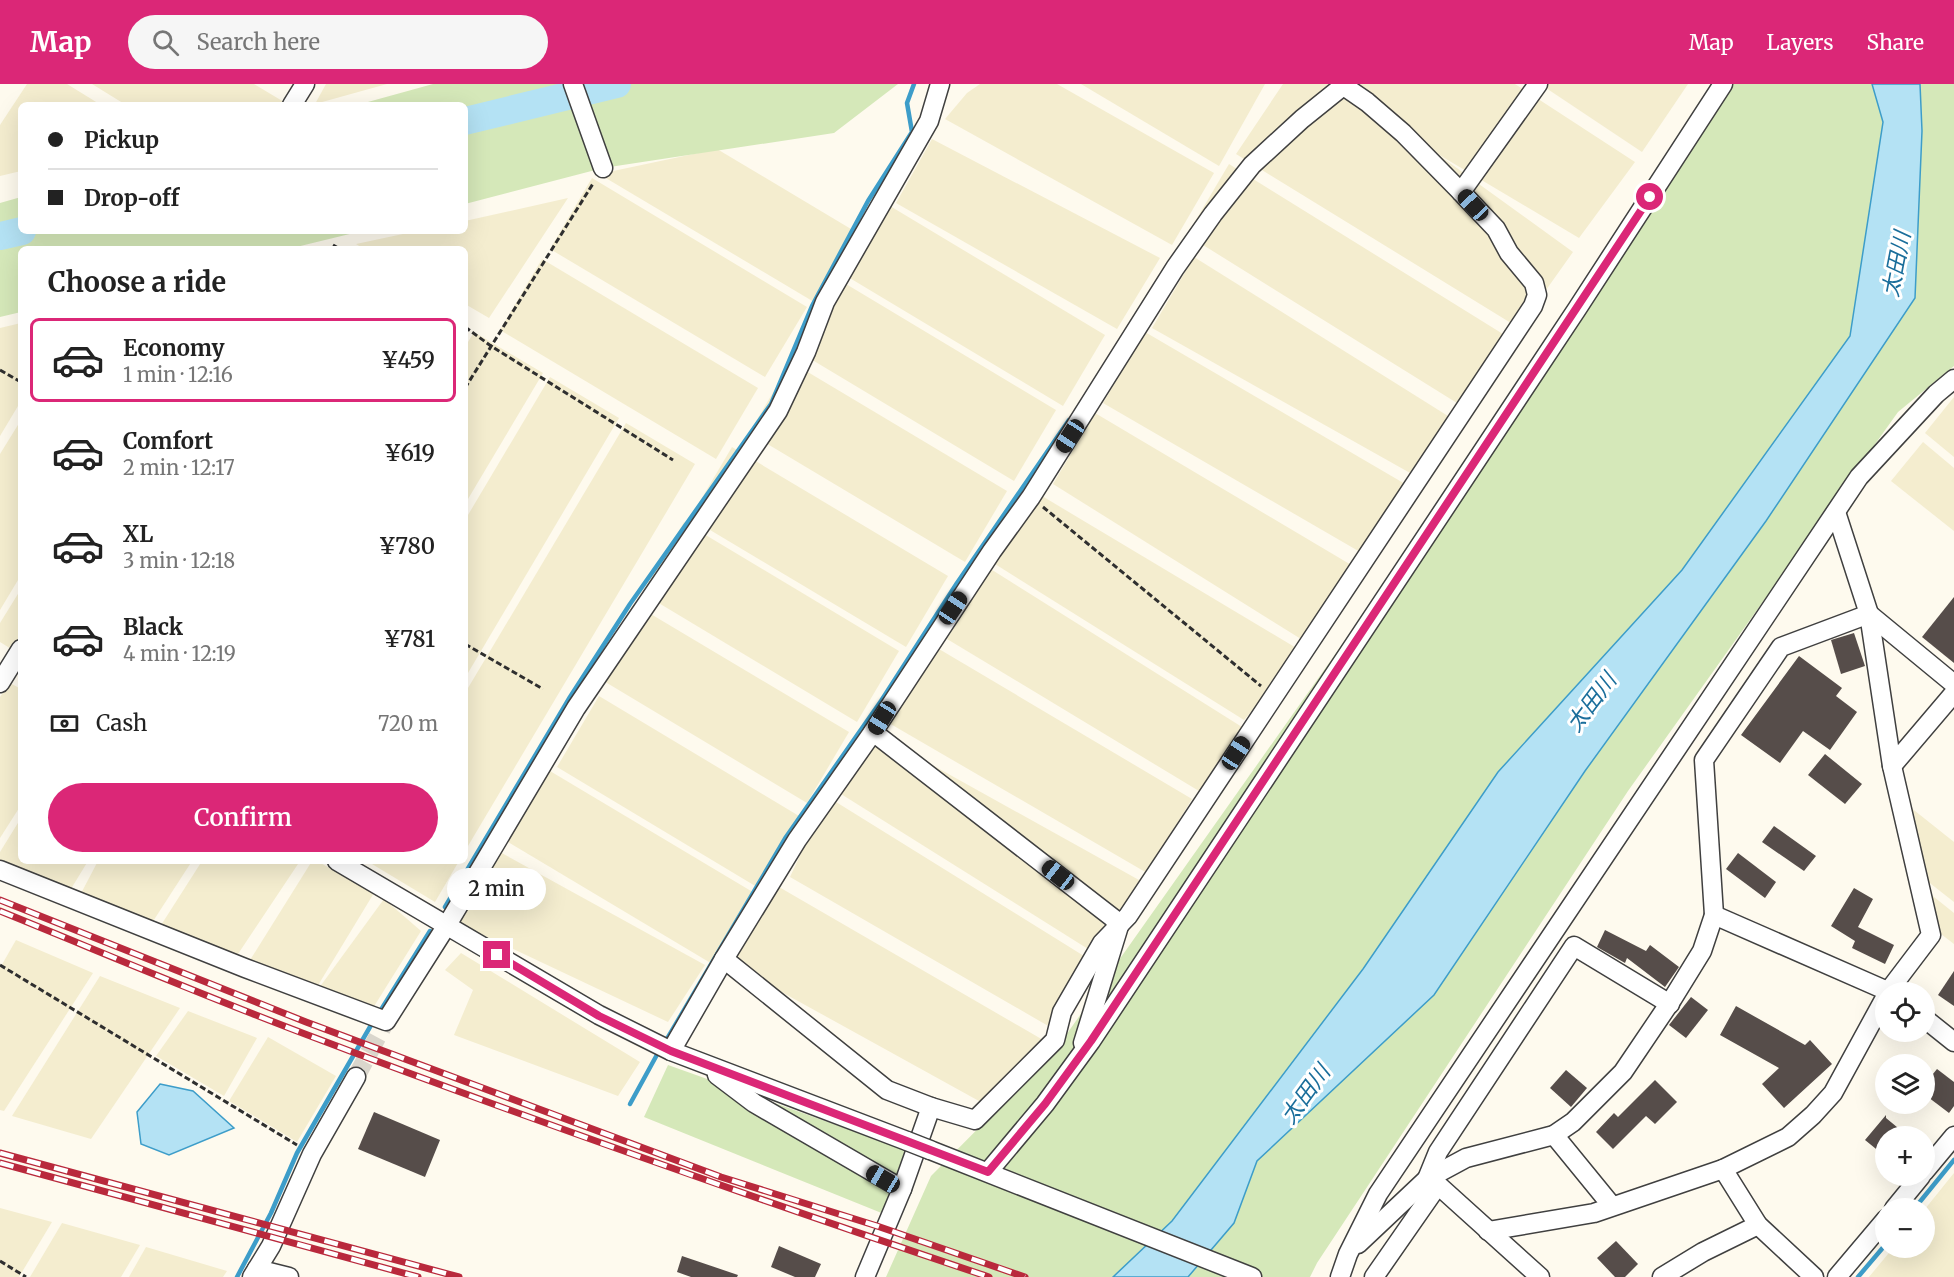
<!DOCTYPE html>
<html lang="en">
<head>
<meta charset="utf-8">
<style>
  body { margin:0; font-family:Merriweather,"Noto Sans JP",serif; background:#f6f6f6; color:#222; height:100vh; display:flex; flex-direction:column; font-size:22px; white-space:nowrap }
  * { box-sizing:border-box; margin:0 }
  p { font-size:20px; color:#767676 }
  .icon { flex:none; width:33px; height:33px; fill:none; stroke:currentColor; stroke-width:2; stroke-linecap:round; stroke-linejoin:round }
  .map { position:relative; flex:1; overflow:hidden }
  .sheet { position:absolute; left:18px; top:162px; width:450px; height:618px; display:flex; flex-direction:column; background:#fff; border-radius:9px; box-shadow:0 6px 24px #0002 }
  .sheet>* { flex:none }
  .guide { position:absolute; left:18px; top:18px; width:450px; height:132px; border-radius:9px; box-shadow:0 6px 24px #0002; display:grid; align-content:center; height:132px; padding:0 30px; background:#fff }
  .buttons { position:absolute; left:1875px; top:898px; display:grid; gap:12px }
  .buttons a { display:grid; place-items:center; width:60px; height:60px; border-radius:50%; background:#fff; box-shadow:0 6px 24px #0002; font-size:30px }
  .end { position:absolute; width:27px; height:27px; margin:-14px; border:8px solid #db2777; background:#fff; box-shadow:0 0 0 3px #fff }
  .from { border-radius:50% }
  .bubble { position:absolute; height:42px; border-radius:21px; background:#fff; box-shadow:0 6px 24px #0002; font-size:20px; font-weight:600; line-height:42px; text-align:center }
  .car { position:absolute; width:18px; height:36px; margin:-18px -9px; border-radius:8px; box-shadow:0 0 4px 2px #0007; background:linear-gradient(#222 24%,#8ab4d8 0 40%,#222 0 76%,#8ab4d8 0 86%,#222 0) }
  .guide b { display:flex; align-items:center; gap:21px; height:57px; font-size:22px }
  .guide b+b { border-top:2px solid #e0e0e0 }
  .guide i { width:15px; height:15px; background:#222 }
  ul { padding:0; list-style:none }
  li { display:flex; align-items:center; gap:18px; height:84px; margin:0 12px 9px; padding:0 18px; border:3px solid transparent; border-radius:9px }
  li div { flex:1 }
  li b { display:block; font-size:22px }
  li em { font-style:normal; font-weight:600 }
  li.selected { border-color:#db2777 }
  li>.icon { width:54px; height:54px; stroke-width:1.5 }
  h2 { padding:0 30px; font-size:27px; line-height:72px }
  .pay { display:flex; align-items:center; gap:15px; height:66px; padding:0 30px; font-size:22px }
  .pay p { margin-inline-start:auto }
  .button { display:flex; gap:12px; margin-top:auto; padding:12px 30px }
  .button a { flex:1; height:69px; border-radius:36px; background:#db2777; color:#fff; font-size:24px; font-weight:600; line-height:69px; text-align:center }
  header { display:flex; align-items:center; gap:36px; box-sizing:border-box; height:84px; padding:0 30px; background:#db2777; color:#fff }
  header strong { font-size:28px }
  nav { display:flex; gap:33px; margin-inline-start:auto; font-size:21px }
  .search { width:420px; height:54px; background:#f6f6f6; display:flex; align-items:center; gap:15px; box-sizing:border-box; padding:0 21px; border-radius:33px; color:#767676; font-size:22px }
  .map>svg:first-child { display:block }
  .farmland { fill:#f4edcf }
  .green { fill:#d5e8b9 }
  .water { fill:#b4e2f4; stroke:#3d9dc9; stroke-width:1.5 }
  .lines { fill:none; stroke-linecap:round; stroke-linejoin:round }
  .stream { stroke:#3d9dc9; stroke-width:4.5 }
  .river { stroke:#b4e2f4; stroke-width:28 }
  .building { fill:#564d4a }
  .minor-tunnel { stroke:#dad6cc; stroke-width:18; stroke-dasharray:18 9; stroke-linecap:butt }
  .minor-casing { stroke:#404040; stroke-width:21 }
  .path { stroke:#2f2f2f; stroke-width:3; stroke-dasharray:6 3; stroke-linecap:butt }
  .minor { stroke:#fff; stroke-width:18 }
  .rail-casing { stroke:#b9293c; stroke-width:7 }
  .rail { stroke:#fff; stroke-width:4.5; stroke-dasharray:14; stroke-linecap:butt }
  .minor-bridge-casing { stroke:#404040; stroke-width:21; stroke-linecap:butt }
  .minor-bridge { stroke:#fff; stroke-width:18 }
  .route { stroke:#db2777; stroke-width:8 }
  .labels { text-anchor:middle; dominant-baseline:central; stroke-width:6; stroke-linejoin:round; paint-order:stroke }
  .water-label { font-size:22px; font-style:italic; fill:#1a6e9b; stroke:#fff }
</style>
</head>
<body>
<header>
<strong>Map</strong>
<div class="search"><svg class="icon" aria-label="search" viewBox="0 0 24 24"><circle cx="10" cy="10" r="6"/><path d="M15 15l6 6"/></svg>Search here</div>
<nav><a>Map</a><a>Layers</a><a>Share</a></nav>
</header>
<div class="map">
<svg width="1954" height="1193" viewBox="0 0 1954 1193">
  <rect width="100%" height="100%" fill="#fefaee"/>
  <g class="farmland">
    <path d="M27 0H67L101 21H21V87L0 92V41Z"/>
    <path d="M92 0H254L289 21H126Z"/>
    <path d="M326 0H387L315 20Z"/>
    <path d="M980 0H1057L1214 89 1172 161 945 35 967 9Z"/>
    <path d="M1081 0H1265L1219 82Z"/>
    <path d="M1283 0H1515L1635 78 1579 154 1436 69 1573 168 1519 244 1236 70Z"/>
    <path d="M1540 0H1688L1642 68Z"/>
    <path d="M932 55 1160 174 1117 245 896 119Z"/>
    <path d="M717 65 856 148 814 218 599 90Z"/>
    <path d="M1229 80 1511 255 1465 324 1187 151Z"/>
    <path d="M592 94 807 223 765 293 550 165Z"/>
    <path d="M568 114 489 234 465 220V165H364L356 160 417 147H465V137Z"/>
    <path d="M890 122 1105 251 1063 322 848 193Z"/>
    <path d="M1194 173 1456 337 1419 394 1152 244Z"/>
    <path d="M542 175 758 304 716 375 500 246Z"/>
    <path d="M841 197 1056 326 1014 397 799 268Z"/>
    <path d="M21 239V317L0 352V244Z"/>
    <path d="M474 248 543 289 465 420V263Z"/>
    <path d="M1145 248 1412 404 1367 472 1103 319Z"/>
    <path d="M791 278 1007 407 965 478 749 349Z"/>
    <path d="M550 293 619 334 465 594V436Z"/>
    <path d="M1954 313V373L1925 349Z"/>
    <path d="M1095 329 1358 485 1309 560 1053 400Z"/>
    <path d="M21 336V491L0 526V370Z"/>
    <path d="M626 339 695 380 465 767V609Z"/>
    <path d="M1923 358 1954 384V447L1891 397Z"/>
    <path d="M732 363 948 492 906 563 690 434Z"/>
    <path d="M1037 409 1303 568 1244 636 995 480Z"/>
    <path d="M684 438 899 567 857 638 642 509Z"/>
    <path d="M989 484 1242 643 1199 707 947 555Z"/>
    <path d="M21 505V571L0 558V539Z"/>
    <path d="M634 520 849 648 807 719 592 590Z"/>
    <path d="M939 565 1192 715 1147 789 882 635Z"/>
    <path d="M10 599 21 605V721L0 754V613Z"/>
    <path d="M599 612 814 741 828 713 1092 877 1057 947 790 793 810 750 779 803 1050 960 988 1022 731 880 772 812 557 683Z"/>
    <path d="M873 648 1148 801 1096 870 841 710Z"/>
    <path d="M550 687 766 816 724 887 508 758Z"/>
    <path d="M1900 715 1954 758V818L1926 796Z"/>
    <path d="M21 734V777H88L66 813 0 784V768Z"/>
    <path d="M500 768 705 881 668 938 458 839Z"/>
    <path d="M98 777H192L148 845 77 817Z"/>
    <path d="M202 777H300L232 879 156 849Z"/>
    <path d="M312 777H317L374 809 317 903 245 884Z"/>
    <path d="M367 777H459L435 818Z"/>
    <path d="M1924 805 1954 829V860L1928 840Z"/>
    <path d="M384 815 421 847 373 924 319 904Z"/>
    <path d="M16 856 93 889 4 1027 0 1026V884Z"/>
    <path d="M461 869 640 978 618 1012 454 951 473 906 445 886Z"/>
    <path d="M100 892 180 924 91 1055 12 1032Z"/>
    <path d="M188 927 257 954 224 1012 156 972Z"/>
    <path d="M268 953 336 992 297 1058 229 1017Z"/>
    <path d="M1954 1089V1193H1869L1893 1164H1924L1925 1125Z"/>
    <path d="M0 1124 52 1138 19 1193H0Z"/>
    <path d="M62 1139 140 1161 121 1193H30Z"/>
    <path d="M146 1163 227 1187 223 1193H129Z"/>
  </g>
  <g class="green">
    <path d="M433 0H898L834 49 603 84 465 120V21H357Z"/>
    <path d="M1732 0H1872L1883 38 1922 47 1920 0H1954V282L1898 328 1628 707 1317 1179 1310 1193H886L931 1092 1054 968 1534 289Z"/>
    <path d="M21 113V147H362L288 165H21V228L0 233V119Z"/>
    <path d="M668 981 909 1067 884 1130 644 1033Z"/>
  </g>
  <g class="water">
    <path d="M1872 0H1920L1922 47 1915 214 1766 437 1585 687 1434 911 1257 1077 1234 1139 1188 1193H1113L1172 1137 1363 885 1498 688 1682 486 1850 252 1883 38Z"/>
    <path d="M160 1000 193 1007 234 1044 169 1071 141 1060 137 1028Z"/>
  </g>
  <g class="lines">
    <g class="stream">
      <path d="M445 823 570 613 630 520 771 320 812 222 868 117 912 48 907 19 914 0"/>
      <path d="M379 929 430 847"/>
      <path d="M664 960 786 753 881 617 957 499 1069 336"/>
      <path d="M630 1020 659 967"/>
      <path d="M1914 1125 1954 1076"/>
      <path d="M237 1193 271 1129 297 1069 374 936"/>
      <path d="M1858 1193 1886 1160"/>
    </g>
    <g class="river">
      <path d="M465 37 617 0"/>
      <path d="M0 152 22 147"/>
    </g>
  </g>
  <g class="building">
    <path d="M1954 513V579L1922 553Z"/>
    <path d="M1854 549 1865 582 1841 590 1831 556Z"/>
    <path d="M1799 572 1842 604 1836 612 1857 628 1830 666 1803 647 1780 679 1741 651Z"/>
    <path d="M1825 670 1862 700 1845 720 1808 691Z"/>
    <path d="M1774 742 1816 772 1804 787 1762 758Z"/>
    <path d="M1738 769 1776 798 1765 814 1726 785Z"/>
    <path d="M1854 804 1873 815 1858 843 1894 861 1885 880 1852 864 1855 857 1831 842Z"/>
    <path d="M1605 846 1646 867 1650 861 1679 883 1665 903 1627 874 1625 879 1597 863Z"/>
    <path d="M1954 887V922L1938 911Z"/>
    <path d="M1691 913 1708 926 1686 954 1669 941Z"/>
    <path d="M1736 922 1805 961 1810 956 1832 980 1784 1024 1762 1000 1779 984 1720 951Z"/>
    <path d="M1937 985 1954 998V1022L1949 1029 1924 1010V1001Z"/>
    <path d="M1566 986 1587 1004 1571 1023 1550 1004Z"/>
    <path d="M1655 996 1677 1018 1655 1040 1646 1032 1613 1065 1596 1048 1614 1029 1618 1033Z"/>
    <path d="M374 1028 440 1056 425 1093 358 1065Z"/>
    <path d="M1886 1031V1034L1909 1053H1886V1073L1865 1056Z"/>
    <path d="M1616 1157 1638 1180 1625 1193H1615L1597 1174Z"/>
    <path d="M779 1162 821 1180 815 1193H795L771 1183Z"/>
    <path d="M682 1172 738 1191 737 1193H691L677 1188Z"/>
  </g>
  <g class="lines">
    <path class="minor-tunnel" d="M356 993 386 937"/>
    <g class="minor-casing">
      <g id="minor">
        <path d="M573 0 603 84"/>
        <path d="M1341 0 1367 18 1403 49 1461 108"/>
        <path d="M292 21 305 0"/>
        <path d="M1836 428 1869 530 1892 682 1931 851 1887 909"/>
        <path d="M0 599 21 565"/>
        <path d="M873 648 1113 834 1119 842 1083 959"/>
        <path d="M1892 682 1954 609"/>
        <path d="M337 777 599 931 671 967 907 1057"/>
        <path d="M0 786 245 884 386 937 447 841 576 624 778 327 806 268 825 218 929 37 940 0"/>
        <path d="M1714 831 1892 909"/>
        <path d="M724 875 887 1006 931 1023 975 1036 1055 956 1062 928 1102 859 1128 832 1533 222 1537 211 1534 199 1509 169 1496 145 1461 108 1538 0"/>
        <path d="M1924 934 1954 958"/>
        <path d="M671 967 724 875 797 756 873 648 992 467 1031 413 1175 184 1213 130 1252 81 1302 35 1343 2"/>
        <path d="M717 991 754 1019 902 1105"/>
        <path d="M1554 1051 1612 1122"/>
        <path d="M930 1066 1252 1193"/>
        <path d="M1723 1085 1758 1141 1814 1193"/>
        <path d="M988 1088 1045 1020 1091 957 1577 225 1723 0"/>
        <path d="M1924 1088 1954 1052"/>
        <path d="M1894 1125 1921 1092"/>
        <path d="M1488 1147 1594 1129 1723 1085 1788 1053 1813 1031 1833 1009 1886 912"/>
        <path d="M1358 1160 1427 1095 1466 1074 1554 1051 1573 1038 1623 988 1673 914 1702 867 1714 831 1704 676 1781 563 1869 530 1954 600"/>
        <path d="M257 1185 289 1193"/>
        <path d="M252 1193 271 1162 312 1070 356 993"/>
        <path d="M865 1193 902 1105 931 1023"/>
        <path d="M1340 1193 1348 1170 1378 1110 1859 393 1936 310 1954 295"/>
        <path d="M1374 1193 1438 1101"/>
        <path d="M1540 1193 1438 1101 1427 1095 1438 1068 1574 862 1670 920"/>
        <path d="M1662 1193 1703 1168 1758 1141"/>
        <path d="M1837 1193 1886 1135"/>
      </g>
    </g>
    <g class="path">
      <path d="M333 161 340 165"/>
      <path d="M465 243 491 262 673 376"/>
      <path d="M0 286 21 298"/>
      <path d="M465 304 594 98"/>
      <path d="M1043 423 1261 602"/>
      <path d="M465 560 543 605"/>
      <path d="M0 881 297 1061"/>
      <path d="M0 1177 26 1193"/>
    </g>
    <use href="#minor" class="minor"/>
    <g class="rail-casing">
      <g id="rail">
        <path d="M0 816 306 938 721 1093 877 1142 1025 1193"/>
        <path d="M0 827C101 868 202 911 305 950 531 1036 760 1116 989 1193"/>
        <path d="M0 1069 459 1193"/>
        <path d="M0 1079 418 1193"/>
      </g>
    </g>
    <use href="#rail" class="rail"/>
    <g class="minor-bridge-casing">
      <path id="minor-bridge" d="M907 1057 930 1066"/>
    </g>
    <use href="#minor-bridge" class="minor-bridge"/>
  </g>
  <g class="lines">
    <path class="route" d="M497 871 599 932 671 967 988 1088 1045 1020 1091 957 1650 113"/>
  </g>
  <g class="labels">
    <g class="water-label">
      <text transform="translate(1896 180) rotate(-79)">太田川</text>
      <text transform="translate(1591 618) rotate(-53)">太田川</text>
      <text transform="translate(1305 1010) rotate(-54)">太田川</text>
    </g>
  </g>
</svg>
<div class="buttons">
<a><svg class="icon" aria-label="locate" viewBox="0 0 24 24"><circle cx="12" cy="12" r="6"/><path d="M12 2v4M12 18v4M2 12h4M18 12h4"/></svg></a>
<a><svg class="icon" aria-label="layers" viewBox="0 0 24 24"><path d="M12 4l9 5-9 5-9-5zM3 14l9 5 9-5"/></svg></a>
<a>+</a>
<a>−</a>
</div>
<i class="end from" style="left:1650px;top:113px"></i>
<i class="end" style="left:497px;top:871px"></i>
<div class="bubble" style="left:447px;top:784px;width:99px">2 min</div>
<i class="car" style="left:1473px;top:121px;rotate:317deg"></i>
<i class="car" style="left:1070px;top:352px;rotate:213deg"></i>
<i class="car" style="left:953px;top:524px;rotate:34deg"></i>
<i class="car" style="left:882px;top:634px;rotate:212deg"></i>
<i class="car" style="left:1236px;top:669px;rotate:33deg"></i>
<i class="car" style="left:1058px;top:791px;rotate:308deg"></i>
<i class="car" style="left:883px;top:1095px;rotate:300deg"></i>
<div class="guide">
<b><i class="from"></i>Pickup</b>
<b><i></i>Drop-off</b>
</div>
<section class="sheet">
<h2>Choose a ride</h2>
<ul>
<li class="selected"><svg class="icon" aria-label="car" viewBox="0 0 24 24"><path d="M5 17H2v-5l4-1 3-4h7l3 4 3 1v5h-3M9 17h6M6 11h13"/><circle cx="7" cy="17" r="2"/><circle cx="17" cy="17" r="2"/></svg><div><b>Economy</b><p>1 min · 12:16</p></div><em>¥459</em></li>
<li><svg class="icon" aria-label="car" viewBox="0 0 24 24"><path d="M5 17H2v-5l4-1 3-4h7l3 4 3 1v5h-3M9 17h6M6 11h13"/><circle cx="7" cy="17" r="2"/><circle cx="17" cy="17" r="2"/></svg><div><b>Comfort</b><p>2 min · 12:17</p></div><em>¥619</em></li>
<li><svg class="icon" aria-label="car" viewBox="0 0 24 24"><path d="M5 17H2v-5l4-1 3-4h7l3 4 3 1v5h-3M9 17h6M6 11h13"/><circle cx="7" cy="17" r="2"/><circle cx="17" cy="17" r="2"/></svg><div><b>XL</b><p>3 min · 12:18</p></div><em>¥780</em></li>
<li><svg class="icon" aria-label="car" viewBox="0 0 24 24"><path d="M5 17H2v-5l4-1 3-4h7l3 4 3 1v5h-3M9 17h6M6 11h13"/><circle cx="7" cy="17" r="2"/><circle cx="17" cy="17" r="2"/></svg><div><b>Black</b><p>4 min · 12:19</p></div><em>¥781</em></li>
</ul>
<div class="pay"><svg class="icon" aria-label="cash" viewBox="0 0 24 24"><path d="M3 7h18v10H3z"/><circle cx="12" cy="12" r="2"/></svg>Cash<p>720 m</p></div>
<div class="button"><a>Confirm</a></div>
</section>
</div>
</body>
</html>
